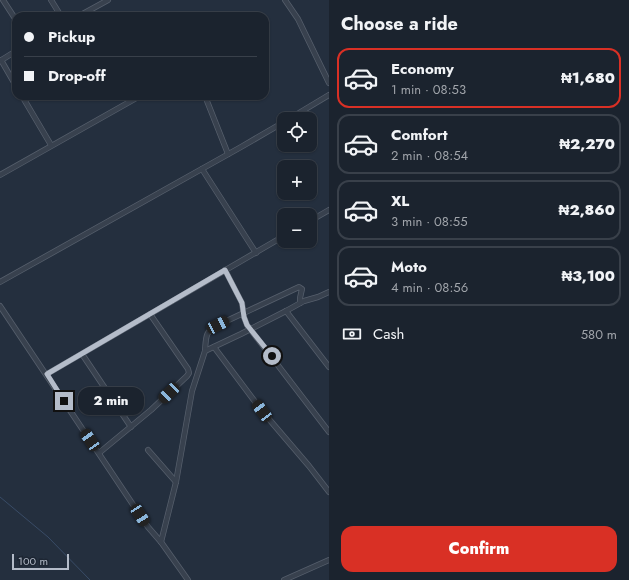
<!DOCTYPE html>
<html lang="en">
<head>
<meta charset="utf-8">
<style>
  body { margin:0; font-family:Jost,sans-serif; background:#242b36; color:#f1f3f6; height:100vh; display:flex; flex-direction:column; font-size:15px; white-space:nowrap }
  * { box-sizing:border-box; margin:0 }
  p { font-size:13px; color:#a0a4aa }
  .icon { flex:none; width:22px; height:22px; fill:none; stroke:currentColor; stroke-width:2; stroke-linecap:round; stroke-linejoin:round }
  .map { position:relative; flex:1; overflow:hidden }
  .panel { display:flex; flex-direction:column; background:#1b232e; width:300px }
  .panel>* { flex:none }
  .top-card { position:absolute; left:12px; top:12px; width:257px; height:88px; border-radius:12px; box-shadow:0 1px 3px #0004,0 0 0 1px #39404a; display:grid; align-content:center; height:88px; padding:0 12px; background:#1b232e }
  .tools { position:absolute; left:277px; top:112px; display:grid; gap:8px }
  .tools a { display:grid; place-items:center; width:40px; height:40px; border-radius:8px; background:#1b232e; box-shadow:0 1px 3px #0004,0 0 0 1px #39404a; font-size:20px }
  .scale { position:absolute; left:12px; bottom:10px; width:57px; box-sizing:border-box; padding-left:4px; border:2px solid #b4bcc9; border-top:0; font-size:11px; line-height:14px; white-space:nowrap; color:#b4bcc9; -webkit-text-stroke:3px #1d2633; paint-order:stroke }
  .end { position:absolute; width:18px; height:18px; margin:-9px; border:5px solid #b4bcc9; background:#111; box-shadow:0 0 0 2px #111 }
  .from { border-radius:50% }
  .bubble { position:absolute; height:28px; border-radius:12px; background:#1b232e; box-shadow:0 1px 3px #0004,0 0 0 1px #39404a; font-size:13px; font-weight:800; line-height:28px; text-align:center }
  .car { position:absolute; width:12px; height:24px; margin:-12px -6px; border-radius:5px; box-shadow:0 0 3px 1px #0007; background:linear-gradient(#222 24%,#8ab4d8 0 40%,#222 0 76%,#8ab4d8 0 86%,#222 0) }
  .top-card b { display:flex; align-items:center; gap:14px; height:38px; font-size:15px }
  .top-card b+b { border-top:1px solid #39404a }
  .top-card i { width:10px; height:10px; background:#f1f3f6 }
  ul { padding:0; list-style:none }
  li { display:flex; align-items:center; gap:12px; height:60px; margin:0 8px 6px; padding:0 4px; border:2px solid #39404a; border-radius:12px }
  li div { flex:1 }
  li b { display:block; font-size:15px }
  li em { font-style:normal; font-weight:800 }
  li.on { border-color:#d93025 }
  li>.icon { width:36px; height:36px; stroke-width:1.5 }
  h2 { padding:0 12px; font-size:18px; line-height:48px }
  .pay { display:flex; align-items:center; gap:10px; height:44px; padding:0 12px; font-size:15px }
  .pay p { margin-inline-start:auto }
  .primary-button { display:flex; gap:8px; margin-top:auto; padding:8px 12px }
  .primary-button a { flex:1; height:46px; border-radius:12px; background:#d93025; color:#fff; font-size:16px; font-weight:800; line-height:46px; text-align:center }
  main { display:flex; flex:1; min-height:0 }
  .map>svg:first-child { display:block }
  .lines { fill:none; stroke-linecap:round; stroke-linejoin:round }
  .stream { stroke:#394c67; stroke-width:1 }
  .minor-casing { stroke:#565f6c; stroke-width:6 }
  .minor { stroke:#38414e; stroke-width:4.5 }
  .route { stroke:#b4bcc9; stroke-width:5 }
</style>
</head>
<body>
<main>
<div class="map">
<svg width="329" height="580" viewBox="0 0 329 580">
  <rect width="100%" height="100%" fill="#242f3e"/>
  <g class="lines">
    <path class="stream" d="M0 497 48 537 90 580"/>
    <g class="minor-casing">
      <g id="minor">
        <path d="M3 0 16 20"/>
        <path d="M51 0 61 16"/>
        <path d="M285 0 298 19 329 83"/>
        <path d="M79 16 108 0"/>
        <path d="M1 60 16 86"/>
        <path d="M0 61 16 51"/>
        <path d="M22 96 51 145"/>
        <path d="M205 96 228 154"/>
        <path d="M289 119 329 95"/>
        <path d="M202 169 256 253"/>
        <path d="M0 175 140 96"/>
        <path d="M310 221 329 210"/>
        <path d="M225 270 242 303 244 317 247 325 329 432"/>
        <path d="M0 282 241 147 284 122"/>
        <path d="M0 306 148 527 161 542 188 580"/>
        <path d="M286 311 329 367"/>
        <path d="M214 347 262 411 309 466 329 492"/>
        <path d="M205 351C206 337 205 331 218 325L299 287 302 289 300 298V303"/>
        <path d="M82 354 131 427"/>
        <path d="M47 374 284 236"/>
        <path d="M148 450 176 482"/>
        <path d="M99 453 151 410 187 376 189 373 188 369 150 314"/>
        <path d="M161 542 176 482 192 391 205 351 241 334 286 311 304 301 318 297 329 292"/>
        <path d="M284 580 329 560"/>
      </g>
    </g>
    <use href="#minor" class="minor"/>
  </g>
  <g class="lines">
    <path class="route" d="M64 401 47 374 225 270 242 303 244 317 247 325 272 356"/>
  </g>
</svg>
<div class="tools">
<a><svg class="icon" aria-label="locate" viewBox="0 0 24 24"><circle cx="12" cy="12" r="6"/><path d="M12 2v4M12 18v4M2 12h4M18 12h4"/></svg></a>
<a>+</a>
<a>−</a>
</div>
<div class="scale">100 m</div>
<i class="end from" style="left:272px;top:356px"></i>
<i class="end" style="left:64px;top:401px"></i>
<div class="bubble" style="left:78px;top:387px;width:66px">2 min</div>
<i class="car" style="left:218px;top:325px;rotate:64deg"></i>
<i class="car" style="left:169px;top:393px;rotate:226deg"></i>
<i class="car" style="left:262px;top:411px;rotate:323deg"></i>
<i class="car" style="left:90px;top:440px;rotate:326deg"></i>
<i class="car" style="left:140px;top:515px;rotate:147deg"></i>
<div class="top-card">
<b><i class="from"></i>Pickup</b>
<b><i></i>Drop-off</b>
</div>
</div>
<section class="panel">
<h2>Choose a ride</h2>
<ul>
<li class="on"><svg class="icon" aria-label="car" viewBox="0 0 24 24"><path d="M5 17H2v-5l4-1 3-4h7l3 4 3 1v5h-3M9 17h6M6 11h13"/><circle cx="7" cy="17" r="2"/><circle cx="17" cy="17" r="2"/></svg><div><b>Economy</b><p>1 min · 08:53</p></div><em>₦1,680</em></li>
<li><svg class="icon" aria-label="car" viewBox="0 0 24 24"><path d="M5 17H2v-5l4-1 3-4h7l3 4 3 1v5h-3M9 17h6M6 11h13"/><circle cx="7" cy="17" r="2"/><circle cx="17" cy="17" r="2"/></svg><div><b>Comfort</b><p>2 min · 08:54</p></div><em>₦2,270</em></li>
<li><svg class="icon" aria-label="car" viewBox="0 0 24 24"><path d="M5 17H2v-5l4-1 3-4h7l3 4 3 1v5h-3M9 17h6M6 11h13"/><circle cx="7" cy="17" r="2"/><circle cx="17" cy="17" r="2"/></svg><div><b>XL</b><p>3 min · 08:55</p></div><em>₦2,860</em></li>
<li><svg class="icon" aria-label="car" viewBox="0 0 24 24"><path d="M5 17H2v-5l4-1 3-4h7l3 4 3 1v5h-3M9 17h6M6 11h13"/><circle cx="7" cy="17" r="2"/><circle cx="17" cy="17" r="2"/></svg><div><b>Moto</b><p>4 min · 08:56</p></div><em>₦3,100</em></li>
</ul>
<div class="pay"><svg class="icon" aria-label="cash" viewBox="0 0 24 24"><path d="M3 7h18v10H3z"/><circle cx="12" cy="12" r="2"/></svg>Cash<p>580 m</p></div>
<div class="primary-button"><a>Confirm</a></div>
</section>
</main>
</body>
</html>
